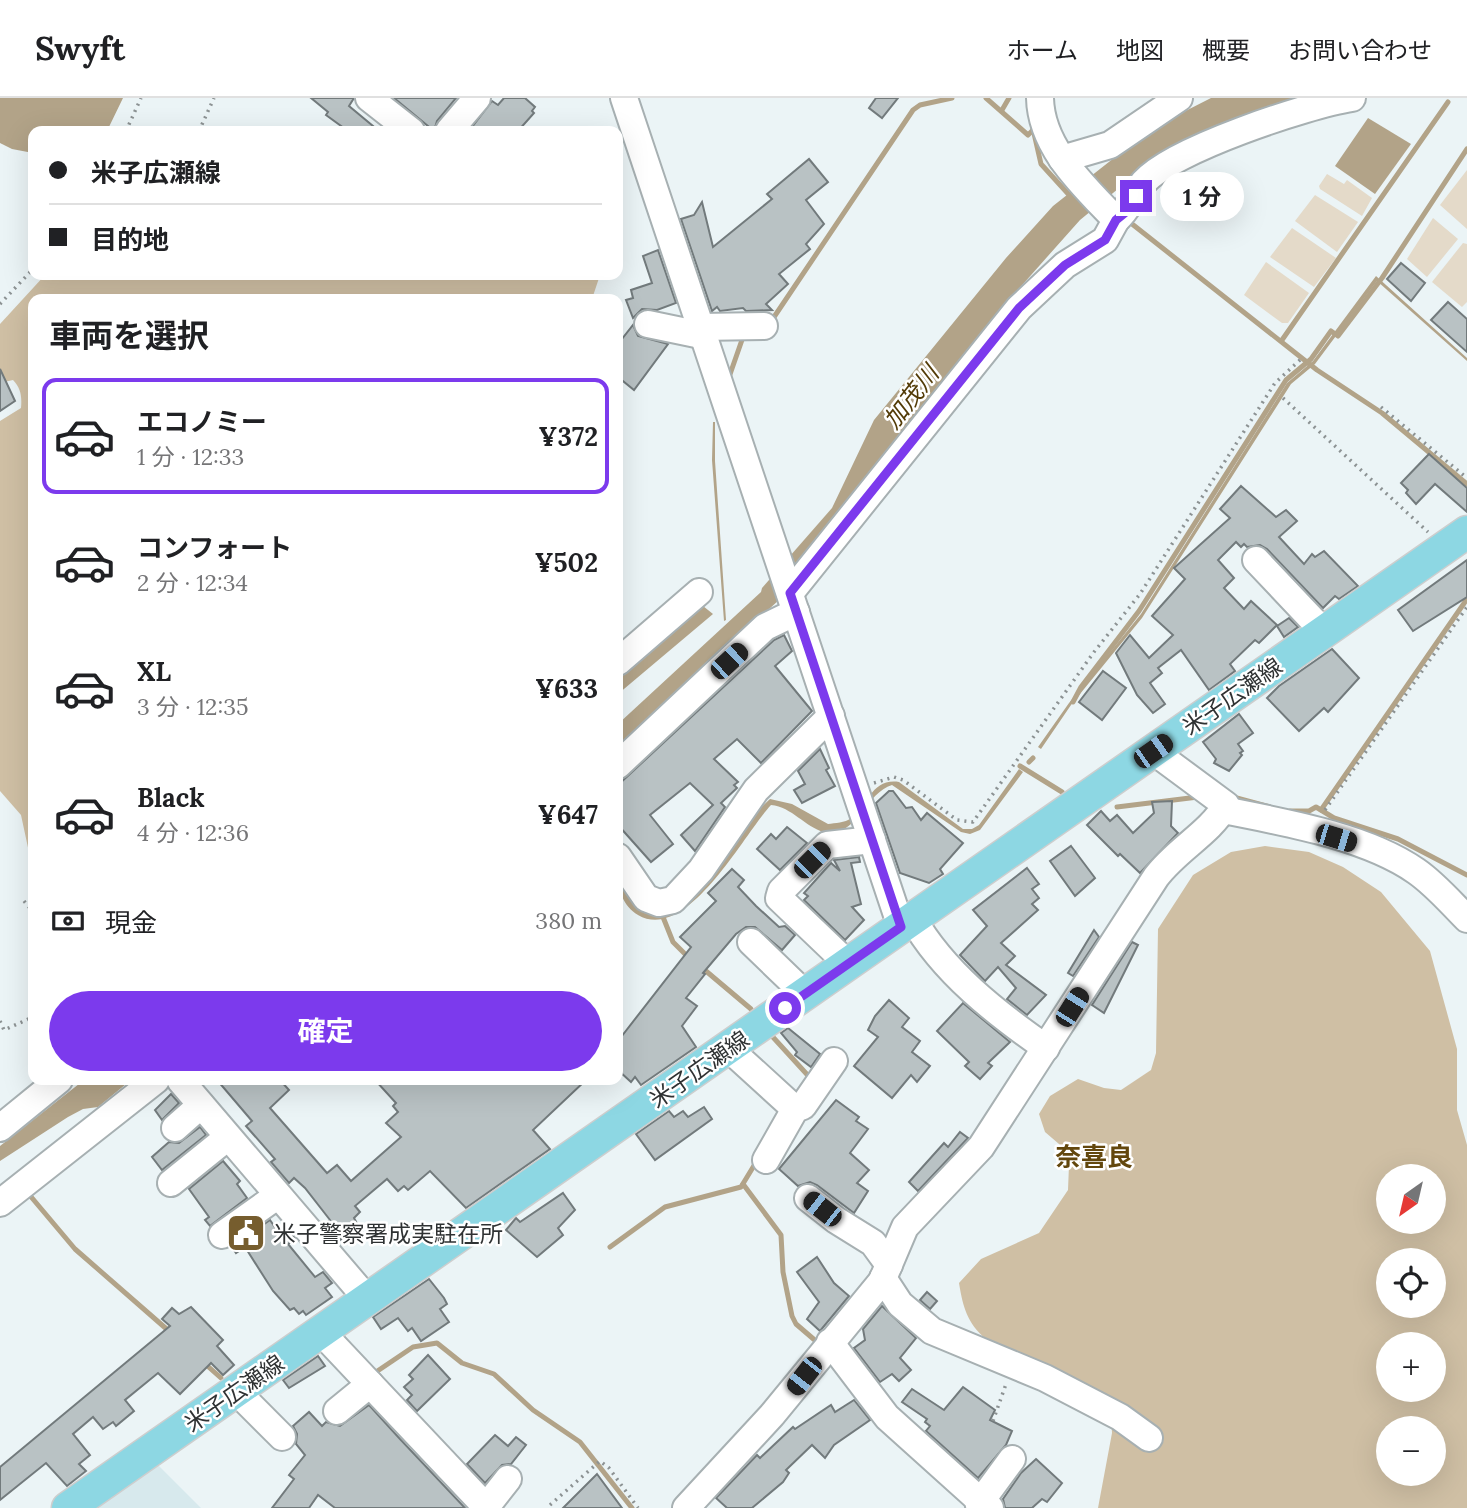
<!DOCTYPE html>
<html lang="ja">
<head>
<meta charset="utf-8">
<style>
  body { margin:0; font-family:Lora,"Noto Sans JP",serif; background:#f2f2f2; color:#202124; height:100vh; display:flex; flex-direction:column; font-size:26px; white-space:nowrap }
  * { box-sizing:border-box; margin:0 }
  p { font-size:23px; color:#757577 }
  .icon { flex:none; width:38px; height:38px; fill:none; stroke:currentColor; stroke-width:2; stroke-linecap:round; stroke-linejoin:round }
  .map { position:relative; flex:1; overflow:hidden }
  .details { position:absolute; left:28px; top:196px; width:595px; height:791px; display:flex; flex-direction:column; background:#fff; border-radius:14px; box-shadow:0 7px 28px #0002 }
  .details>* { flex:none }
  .top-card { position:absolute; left:28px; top:28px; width:595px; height:154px; border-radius:14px; box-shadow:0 7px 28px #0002; display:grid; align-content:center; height:154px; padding:0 21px; background:#fff }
  .needle { width:46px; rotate:214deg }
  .fabs { position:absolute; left:1376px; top:1066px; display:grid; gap:14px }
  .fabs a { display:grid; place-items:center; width:70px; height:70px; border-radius:50%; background:#fff; box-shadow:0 7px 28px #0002; font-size:35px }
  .end { position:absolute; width:32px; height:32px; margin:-16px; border:9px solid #7c3aed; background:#fff; box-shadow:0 0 0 4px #fff }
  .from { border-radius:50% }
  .bubble { position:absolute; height:49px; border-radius:24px; background:#fff; box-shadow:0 7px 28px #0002; font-size:23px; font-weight:700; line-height:49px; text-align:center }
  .car { position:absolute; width:21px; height:42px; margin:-21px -10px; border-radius:9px; box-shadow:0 0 5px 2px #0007; background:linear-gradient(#222 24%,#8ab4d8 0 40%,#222 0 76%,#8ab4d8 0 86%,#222 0) }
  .top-card b { display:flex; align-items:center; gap:24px; height:66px; font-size:26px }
  .top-card b+b { border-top:2px solid #e0e0e0 }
  .top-card i { width:18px; height:18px; background:#202124 }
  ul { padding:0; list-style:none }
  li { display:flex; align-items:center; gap:21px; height:116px; margin:0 14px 10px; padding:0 7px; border:4px solid transparent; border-radius:14px }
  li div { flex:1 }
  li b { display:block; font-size:26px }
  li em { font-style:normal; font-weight:700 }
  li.selected { border-color:#7c3aed }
  li>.icon { width:63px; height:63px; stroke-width:1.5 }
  h2 { padding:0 21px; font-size:32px; line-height:84px }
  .pay { display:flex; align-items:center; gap:18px; height:77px; padding:0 21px; font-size:26px }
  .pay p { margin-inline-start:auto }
  .action { display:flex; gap:14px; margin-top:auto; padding:14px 21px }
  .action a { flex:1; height:80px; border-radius:42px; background:#7c3aed; color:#fff; font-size:28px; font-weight:700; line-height:80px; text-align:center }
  header { display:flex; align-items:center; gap:42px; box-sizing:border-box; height:98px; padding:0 35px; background:#fff; border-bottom:2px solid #e0e0e0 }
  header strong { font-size:33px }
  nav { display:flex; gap:38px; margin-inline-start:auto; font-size:24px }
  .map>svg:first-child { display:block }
  .built { fill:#d7e9ed }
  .green { fill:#e4dac9 }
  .forest { fill:#cfbfa4; fill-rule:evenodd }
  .water { fill:#b2a388 }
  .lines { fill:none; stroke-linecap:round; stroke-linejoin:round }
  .stream { stroke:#b2a388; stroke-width:5 }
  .building { fill:#b9c2c4; stroke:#727a7c; stroke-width:2 }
  .minor-casing { stroke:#a7b0b2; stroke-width:30 }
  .major-casing { stroke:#cdcece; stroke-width:35 }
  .path { stroke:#8c9293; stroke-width:3.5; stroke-dasharray:2 5; stroke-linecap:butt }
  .minor { stroke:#fff; stroke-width:26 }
  .major { stroke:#8dd7e3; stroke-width:32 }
  .route { stroke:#7c3aed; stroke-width:9 }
  .labels { text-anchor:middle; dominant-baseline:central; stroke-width:5; stroke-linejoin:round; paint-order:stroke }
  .street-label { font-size:23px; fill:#2f3233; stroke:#fff }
  .poi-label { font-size:23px; fill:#2f3233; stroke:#fff; text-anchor:start }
  .water-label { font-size:24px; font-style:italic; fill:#533b07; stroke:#fff }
  .quarter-label { font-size:26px; font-weight:bold; fill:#63470d; stroke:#fff }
</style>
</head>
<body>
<header>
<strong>Swyft</strong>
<nav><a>ホーム</a><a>地図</a><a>概要</a><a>お問い合わせ</a></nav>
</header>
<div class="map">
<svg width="1467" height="1410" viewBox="0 0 1467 1410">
  <rect width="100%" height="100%" fill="#ebf4f6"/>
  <path class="built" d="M155 1364 201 1410H89Z"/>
  <g class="green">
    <path d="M1467 72V131L1440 107Z"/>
    <path d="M1327 76 1344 86 1347 82 1372 100 1362 118 1320 91 1319 88Z"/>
    <path d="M1315 97 1358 124 1337 154 1295 123Z"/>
    <path d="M1433 120 1458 141 1427 179 1407 161Z"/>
    <path d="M1292 130 1336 160 1314 189 1270 159Z"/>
    <path d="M1463 145 1467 146V204L1462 209 1432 184Z"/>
    <path d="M1266 164 1309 195 1288 225H1282L1244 197Z"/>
  </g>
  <g class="forest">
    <path d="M45 177H600L592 201H33V773L21 717 0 693V323L21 310C22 299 21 290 13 282L0 285V226Z"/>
    <path d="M1265 748 1309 754 1343 769 1381 794 1430 853 1457 951V1012L1467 1047V1410H1098L1112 1335 1111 1316 986 1241C967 1225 963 1209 959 1185L981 1161 1039 1135 1068 1092 1069 1067 1059 1046 1045 1034 1039 1016 1050 998 1078 981 1104 990 1121 992 1151 972 1156 955 1158 831 1193 777 1231 754ZM1388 1078H1433V1124H1388ZM1388 1162H1433V1208H1388ZM1388 1246H1433V1292H1388ZM1388 1330H1433V1376H1388Z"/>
  </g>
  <g class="water">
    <path d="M0 0H123L107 33H33V55L12 51 0 45Z"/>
    <path d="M1211 0H1293L1251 14 1196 39 1146 68 1080 122 999 213 900 335 875 383 779 502 618 649V626L761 494 762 490 832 410 874 322 1006 160 1053 108 1152 30Z"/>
    <path d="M1368 20 1411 46 1375 96 1335 68Z"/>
    <path d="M1376 178 1467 260V263L1377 183 1315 266 1291 286 1142 520 1071 607 1041 651 1038 649 1069 605 1141 516 1287 285 1313 263Z"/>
    <path d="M713 324H715V363L726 522 724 523 712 362Z"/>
    <path d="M703 508 713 516 618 596V579Z"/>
    <path d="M1019 671 1023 674 980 732 970 736 961 734 892 687C865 695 857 741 824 734 805 729 792 709 771 707 744 736 687 846 638 817 623 808 618 792 618 775L649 814 770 701 792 706 828 726C835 725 845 725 851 720 868 707 872 680 899 684L963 731H972L979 727Z"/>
    <path d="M84 982H131L98 1009 83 1011 68 1019 0 1063V1048Z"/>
  </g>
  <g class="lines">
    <g class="stream">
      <path d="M986 0 1028 37 1033 32"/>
      <path d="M1002 12 1009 0"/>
      <path d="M1033 31 1041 66 1071 99"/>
      <path d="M1127 122 1317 272 1382 315 1467 386"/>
      <path d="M770 225 913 12 920 7 952 0"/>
      <path d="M1282 242 1448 4"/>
      <path d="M728 282 743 239"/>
      <path d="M1073 604 1081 589 1139 513 1286 282 1311 261 1331 233 1338 238 1382 180 1467 51"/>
      <path d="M1029 664 1033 660"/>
      <path d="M1020 668 1062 694"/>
      <path d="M1233 699 1270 709"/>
      <path d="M1117 709 1198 699"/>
      <path d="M1321 712 1467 501"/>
      <path d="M1290 713H1309L1316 709 1334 720 1398 741 1467 777"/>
      <path d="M663 819 673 844 689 860"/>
      <path d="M700 868 751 911"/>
      <path d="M771 937 813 983"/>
      <path d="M743 1086 781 1137 783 1174 792 1218 796 1226 817 1244"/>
      <path d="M27 1094 75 1151 170 1234"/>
      <path d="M610 1149 665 1109 741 1089 758 1061"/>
      <path d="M203 1264 221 1280"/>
      <path d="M373 1276 413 1249 437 1245 462 1265 494 1276 533 1312 580 1344 632 1410"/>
    </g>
  </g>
  <g class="building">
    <path d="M311 0H354L349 8 379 33H348L326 17 328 14Z"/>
    <path d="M394 0H456L437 23 434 33Z"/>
    <path d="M504 0H525L535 9 532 13 534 15 518 33H469L492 3 498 7Z"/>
    <path d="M876 0H898L882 20 869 10Z"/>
    <path d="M809 61 828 84 806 102 824 126 806 146 810 151 779 176 788 186 766 206 772 212 746 213 743 210 720 213 717 209 712 213 681 121 694 117 702 104 713 149 772 101 767 96Z"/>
    <path d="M658 152 676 205 657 212 642 211 633 220 626 202 633 200 631 192 652 185 643 158Z"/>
    <path d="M1401 165 1425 185 1411 203 1387 181Z"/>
    <path d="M1448 204 1467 221V254L1431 222Z"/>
    <path d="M633 227 638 238 668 246 634 292 618 279V246Z"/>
    <path d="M0 271 15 303 0 313Z"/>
    <path d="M1429 356 1467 390V414L1435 386 1416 406 1406 395 1408 392 1401 385Z"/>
    <path d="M1241 388 1276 419 1286 412 1297 423 1279 439 1304 466 1312 456 1315 459 1324 453 1358 488 1339 501 1335 498 1323 510 1267 451 1260 447 1247 449 1244 446 1241 449 1236 444 1218 462 1234 480 1224 490 1244 511 1251 503 1277 527 1259 545 1255 542 1230 566 1235 573 1209 592 1181 552 1158 570 1162 575 1150 585 1165 606 1153 615 1137 597 1116 555 1130 537 1149 560 1173 537 1152 518 1185 481 1174 470 1230 420 1220 411Z"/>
    <path d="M1467 462V499L1413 533 1398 512Z"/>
    <path d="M1289 520 1298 529 1284 539 1277 528Z"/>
    <path d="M784 537 792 553 775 568 812 613 761 665 737 641 714 661 738 684 734 687 737 690 721 705 725 709 695 753 681 737 713 707 690 685 650 717 673 746 651 764 618 727V687L774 542Z"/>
    <path d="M1332 551 1359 580 1328 614 1324 610 1299 633 1267 600 1279 588Z"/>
    <path d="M1103 573 1126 590 1102 622 1079 604Z"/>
    <path d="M1239 616 1253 635 1238 646 1243 653 1240 655 1242 657 1229 673 1214 665 1216 661 1203 644Z"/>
    <path d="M820 651 829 670 826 672 835 688 802 705 794 692 805 686 798 673Z"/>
    <path d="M889 693H893L906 710 912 709 921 722 927 715 963 745 940 771 943 776 929 785 900 775 876 705Z"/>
    <path d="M1172 703 1171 728 1178 735 1140 775 1120 756 1118 758 1087 727 1101 713 1110 723 1117 717 1133 735 1154 715 1152 704Z"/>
    <path d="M787 729 807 745 780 772 757 751 771 736 776 741Z"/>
    <path d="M1071 748 1095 780 1075 798 1050 763Z"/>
    <path d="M859 759 860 764 851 765 861 806 852 809 864 822 845 842 804 802 808 798 804 795 831 765 840 773 834 762Z"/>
    <path d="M1027 770 1039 786 1032 791 1039 800 1032 806 1038 812 1001 845 1015 858 1006 867 1046 897 1027 917 1007 901 1016 890 998 869 985 883 960 857 987 828 973 812Z"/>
    <path d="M732 771 744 782 738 789 756 808 779 829 785 828 795 837 782 852 755 829H746L736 836 703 875 705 876 686 900 697 908 682 928 696 949 641 987 635 979 631 984 618 972V943L691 849 680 839 716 803 708 795Z"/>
    <path d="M1094 832 1099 839 1073 878 1068 875Z"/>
    <path d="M1132 844 1138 847 1104 915 1092 907Z"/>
    <path d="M889 902 909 920 902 929 920 943 912 954 930 968 917 984 911 977 892 1000 854 968 878 939 868 932 875 918Z"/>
    <path d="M963 905 1010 944 988 965 992 968 980 981 965 968 969 964 937 933Z"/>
    <path d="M788 930 820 956 811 969 795 957 797 954 781 935Z"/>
    <path d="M217 982H280L289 992 270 1010 327 1075 337 1067 351 1083 401 1039 386 1025 398 1014 393 1008 396 1005 375 982H586L533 1032 550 1051 466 1110 430 1073 408 1092 404 1088 398 1093 387 1081 355 1108 360 1114 354 1120 359 1129 341 1142 324 1127 330 1122 305 1090 294 1080 289 1085 271 1064 275 1061 246 1028 252 1023Z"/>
    <path d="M171 996 179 1005 162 1022 155 1012Z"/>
    <path d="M836 1002 859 1019 856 1023 868 1031 850 1055 869 1072 857 1085 868 1093 854 1115 817 1087 810 1084 798 1088 779 1071Z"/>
    <path d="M704 1009 712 1021 655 1062 636 1036 669 1013 674 1019 683 1013 688 1019Z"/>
    <path d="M200 1029 206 1037 162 1072 152 1059 169 1044 179 1045Z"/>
    <path d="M960 1034 968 1040 918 1093 909 1084 944 1045 948 1049Z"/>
    <path d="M223 1063 240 1083 237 1086 247 1100 210 1128 205 1122 209 1119 189 1091Z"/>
    <path d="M563 1095 575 1112 558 1130 563 1137 537 1159 506 1132 516 1120 520 1124Z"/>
    <path d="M270 1122 279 1135 286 1130 296 1141 288 1146 315 1179 323 1174 332 1185 325 1190 332 1199 306 1217 303 1213 299 1216 294 1210 290 1212 273 1193 245 1149 236 1155 232 1149Z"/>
    <path d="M817 1159 834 1185 849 1198 820 1233 807 1221 819 1204 797 1174Z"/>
    <path d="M429 1181 444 1200 447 1206 440 1211 449 1224 421 1243 412 1230 408 1233 398 1220 381 1231 373 1219Z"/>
    <path d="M927 1194 937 1203 930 1211 920 1202Z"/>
    <path d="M882 1208 916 1240 900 1260 911 1272 899 1283 892 1276 880 1284 854 1250 865 1242 863 1231Z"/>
    <path d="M191 1209 223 1242 217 1248 234 1267 223 1277 211 1265 180 1296 158 1275 125 1302 134 1313 116 1328 113 1324 103 1331 93 1319 73 1336 90 1357 79 1366 86 1373 67 1388 46 1365 0 1402V1369L170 1228 162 1221 172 1210 179 1216Z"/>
    <path d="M428 1257 450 1281 417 1313 407 1302 412 1297 404 1289 413 1281 409 1277Z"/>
    <path d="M318 1258 325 1268 289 1290 283 1282Z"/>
    <path d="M963 1289 995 1312 990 1322 1012 1333 1006 1347 978 1380 926 1333 930 1328 925 1324 927 1321 902 1304 912 1291 944 1312Z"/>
    <path d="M854 1302 870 1322 834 1347 825 1360 812 1347 786 1372 789 1375 783 1384 752 1410H727L716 1400 757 1357 760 1360 793 1329 795 1331 831 1307 835 1314Z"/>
    <path d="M369 1307 400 1341 465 1410H335L318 1397 309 1410H272L294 1381 289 1377 305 1357 296 1346 297 1336 293 1328 309 1314 322 1328 326 1324 340 1328Z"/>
    <path d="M495 1337 508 1348 516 1339 526 1347 511 1366 502 1367 485 1385 467 1366Z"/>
    <path d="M1036 1361 1062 1385 1047 1404 1042 1401 1032 1410H1005L1003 1401 1021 1375Z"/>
    <path d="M597 1376 622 1410H563Z"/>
  </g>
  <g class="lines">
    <g class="minor-casing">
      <g id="minor">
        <path d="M369 0 411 33"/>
        <path d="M624 0 901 829"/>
        <path d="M449 33 477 0"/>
        <path d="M1062 61 1110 47 1179 0"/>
        <path d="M1116 122C1129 111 1133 97 1144 84 1172 52 1307 7 1352 0"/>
        <path d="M648 226 701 237"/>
        <path d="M699 229 764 228"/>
        <path d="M1256 462 1324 534"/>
        <path d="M790 495 1019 210 1065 167 1105 142 1116 122C1084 88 1041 50 1040 0"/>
        <path d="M618 564 699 494"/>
        <path d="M618 667 765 529 796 514"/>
        <path d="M1223 712C1283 724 1366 738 1416 773 1435 786 1451 805 1467 821"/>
        <path d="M618 759 646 800 659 805 673 802 701 772 756 692 831 618"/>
        <path d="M913 821C943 874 997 916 1046 950"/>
        <path d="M751 844 805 896"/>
        <path d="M848 866 779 800 781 793 827 747 872 742"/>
        <path d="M728 950 795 1011"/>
        <path d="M180 982 368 1202"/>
        <path d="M0 1030 59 982"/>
        <path d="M175 1030 201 1007"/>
        <path d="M766 1062 795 1011 803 1008 834 963"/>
        <path d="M171 1085 228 1039"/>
        <path d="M808 1100 836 1122 873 1145 889 1167"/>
        <path d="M0 1105 156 982"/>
        <path d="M222 1137 277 1098"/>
        <path d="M883 1180 900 1206 932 1233 1045 1280 1120 1319 1149 1340"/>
        <path d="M321 1234 487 1410"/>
        <path d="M830 1244 887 1319 977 1400 980 1410"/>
        <path d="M236 1293 282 1339"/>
        <path d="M337 1313 370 1286"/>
        <path d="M486 1409 508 1381"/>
        <path d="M686 1410 772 1317 882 1183 905 1129 981 1049 1156 779C1177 751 1209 736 1226 707L1153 653"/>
        <path d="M990 1410 979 1406 1012 1361"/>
      </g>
    </g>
    <g class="major-casing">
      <path id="major" d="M68 1410 1467 434"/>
    </g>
    <g class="path">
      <path d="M126 33 141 0"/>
      <path d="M199 33 214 0"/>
      <path d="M0 206 33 171"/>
      <path d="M1283 300 1428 434"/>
      <path d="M1381 309 1467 380"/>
      <path d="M874 685 894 679 903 682 957 722 973 724 1094 554 1140 496 1275 285 1301 261"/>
      <path d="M1325 712 1467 509"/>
      <path d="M24 803 33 814"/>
      <path d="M0 923 4 932 33 919"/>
      <path d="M993 1323 1006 1286"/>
      <path d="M550 1407 600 1363 609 1370 638 1410"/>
    </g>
    <use href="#minor" class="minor"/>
    <use href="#major" class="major"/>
  </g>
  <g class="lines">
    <path class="route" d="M785 910 901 829 790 495 1019 210 1065 167 1105 142 1116 122 1127 113 1136 98"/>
  </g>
  <defs>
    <g id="civic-square" transform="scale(2.0125)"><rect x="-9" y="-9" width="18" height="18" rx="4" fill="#765d2e" stroke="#fff"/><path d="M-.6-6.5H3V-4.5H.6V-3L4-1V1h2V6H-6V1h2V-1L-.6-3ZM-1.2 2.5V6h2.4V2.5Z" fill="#fff"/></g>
  </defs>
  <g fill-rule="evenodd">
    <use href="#civic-square" x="246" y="1135"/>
  </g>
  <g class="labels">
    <g class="street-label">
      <text transform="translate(1232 598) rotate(-35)">米子広瀬線</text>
      <text transform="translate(699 971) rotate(-35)">米子広瀬線</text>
      <text transform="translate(234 1295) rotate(-35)">米子広瀬線</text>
    </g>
    <g class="poi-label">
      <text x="273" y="1135">米子警察署成実駐在所</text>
    </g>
    <g class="water-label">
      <text transform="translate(911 299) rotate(-52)">加茂川</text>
    </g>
    <g class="quarter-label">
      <text x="1094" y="1058">奈喜良</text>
    </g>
  </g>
</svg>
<div class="fabs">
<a><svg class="needle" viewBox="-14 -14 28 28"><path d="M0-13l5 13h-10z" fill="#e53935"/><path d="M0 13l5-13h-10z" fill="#757577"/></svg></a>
<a><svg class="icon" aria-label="locate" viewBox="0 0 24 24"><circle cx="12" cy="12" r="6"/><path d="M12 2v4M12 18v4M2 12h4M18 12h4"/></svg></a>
<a>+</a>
<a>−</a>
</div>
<i class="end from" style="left:785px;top:910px"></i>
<i class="end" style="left:1136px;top:98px"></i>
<div class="bubble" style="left:1160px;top:74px;width:84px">1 分</div>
<i class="car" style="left:729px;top:563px;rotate:47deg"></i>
<i class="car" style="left:1153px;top:653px;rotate:55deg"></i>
<i class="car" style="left:1336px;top:740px;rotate:107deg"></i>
<i class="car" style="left:812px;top:762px;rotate:45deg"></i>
<i class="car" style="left:1072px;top:909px;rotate:32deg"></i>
<i class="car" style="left:822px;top:1111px;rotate:308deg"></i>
<i class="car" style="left:804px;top:1278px;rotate:218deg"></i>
<div class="top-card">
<b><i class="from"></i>米子広瀬線</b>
<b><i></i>目的地</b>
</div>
<section class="details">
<h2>車両を選択</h2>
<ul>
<li class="selected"><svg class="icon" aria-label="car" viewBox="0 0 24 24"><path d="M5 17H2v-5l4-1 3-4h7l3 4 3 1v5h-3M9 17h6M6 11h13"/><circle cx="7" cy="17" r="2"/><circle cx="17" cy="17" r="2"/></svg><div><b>エコノミー</b><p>1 分 · 12:33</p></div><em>¥372</em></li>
<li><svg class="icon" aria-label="car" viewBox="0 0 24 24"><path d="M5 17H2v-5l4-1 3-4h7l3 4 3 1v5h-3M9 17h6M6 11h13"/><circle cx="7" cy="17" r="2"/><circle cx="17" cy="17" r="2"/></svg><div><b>コンフォート</b><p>2 分 · 12:34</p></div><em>¥502</em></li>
<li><svg class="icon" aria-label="car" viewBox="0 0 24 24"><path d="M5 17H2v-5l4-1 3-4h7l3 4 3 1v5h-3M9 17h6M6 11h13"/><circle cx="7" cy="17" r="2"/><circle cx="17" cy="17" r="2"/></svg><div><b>XL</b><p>3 分 · 12:35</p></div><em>¥633</em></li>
<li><svg class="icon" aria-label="car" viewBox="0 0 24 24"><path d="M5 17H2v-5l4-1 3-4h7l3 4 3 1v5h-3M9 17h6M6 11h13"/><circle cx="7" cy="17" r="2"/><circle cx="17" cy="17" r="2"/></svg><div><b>Black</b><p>4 分 · 12:36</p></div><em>¥647</em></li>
</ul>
<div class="pay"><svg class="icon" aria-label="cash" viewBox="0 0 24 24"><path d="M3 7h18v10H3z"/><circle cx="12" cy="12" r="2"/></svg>現金<p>380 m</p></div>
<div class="action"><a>確定</a></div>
</section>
</div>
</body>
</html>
